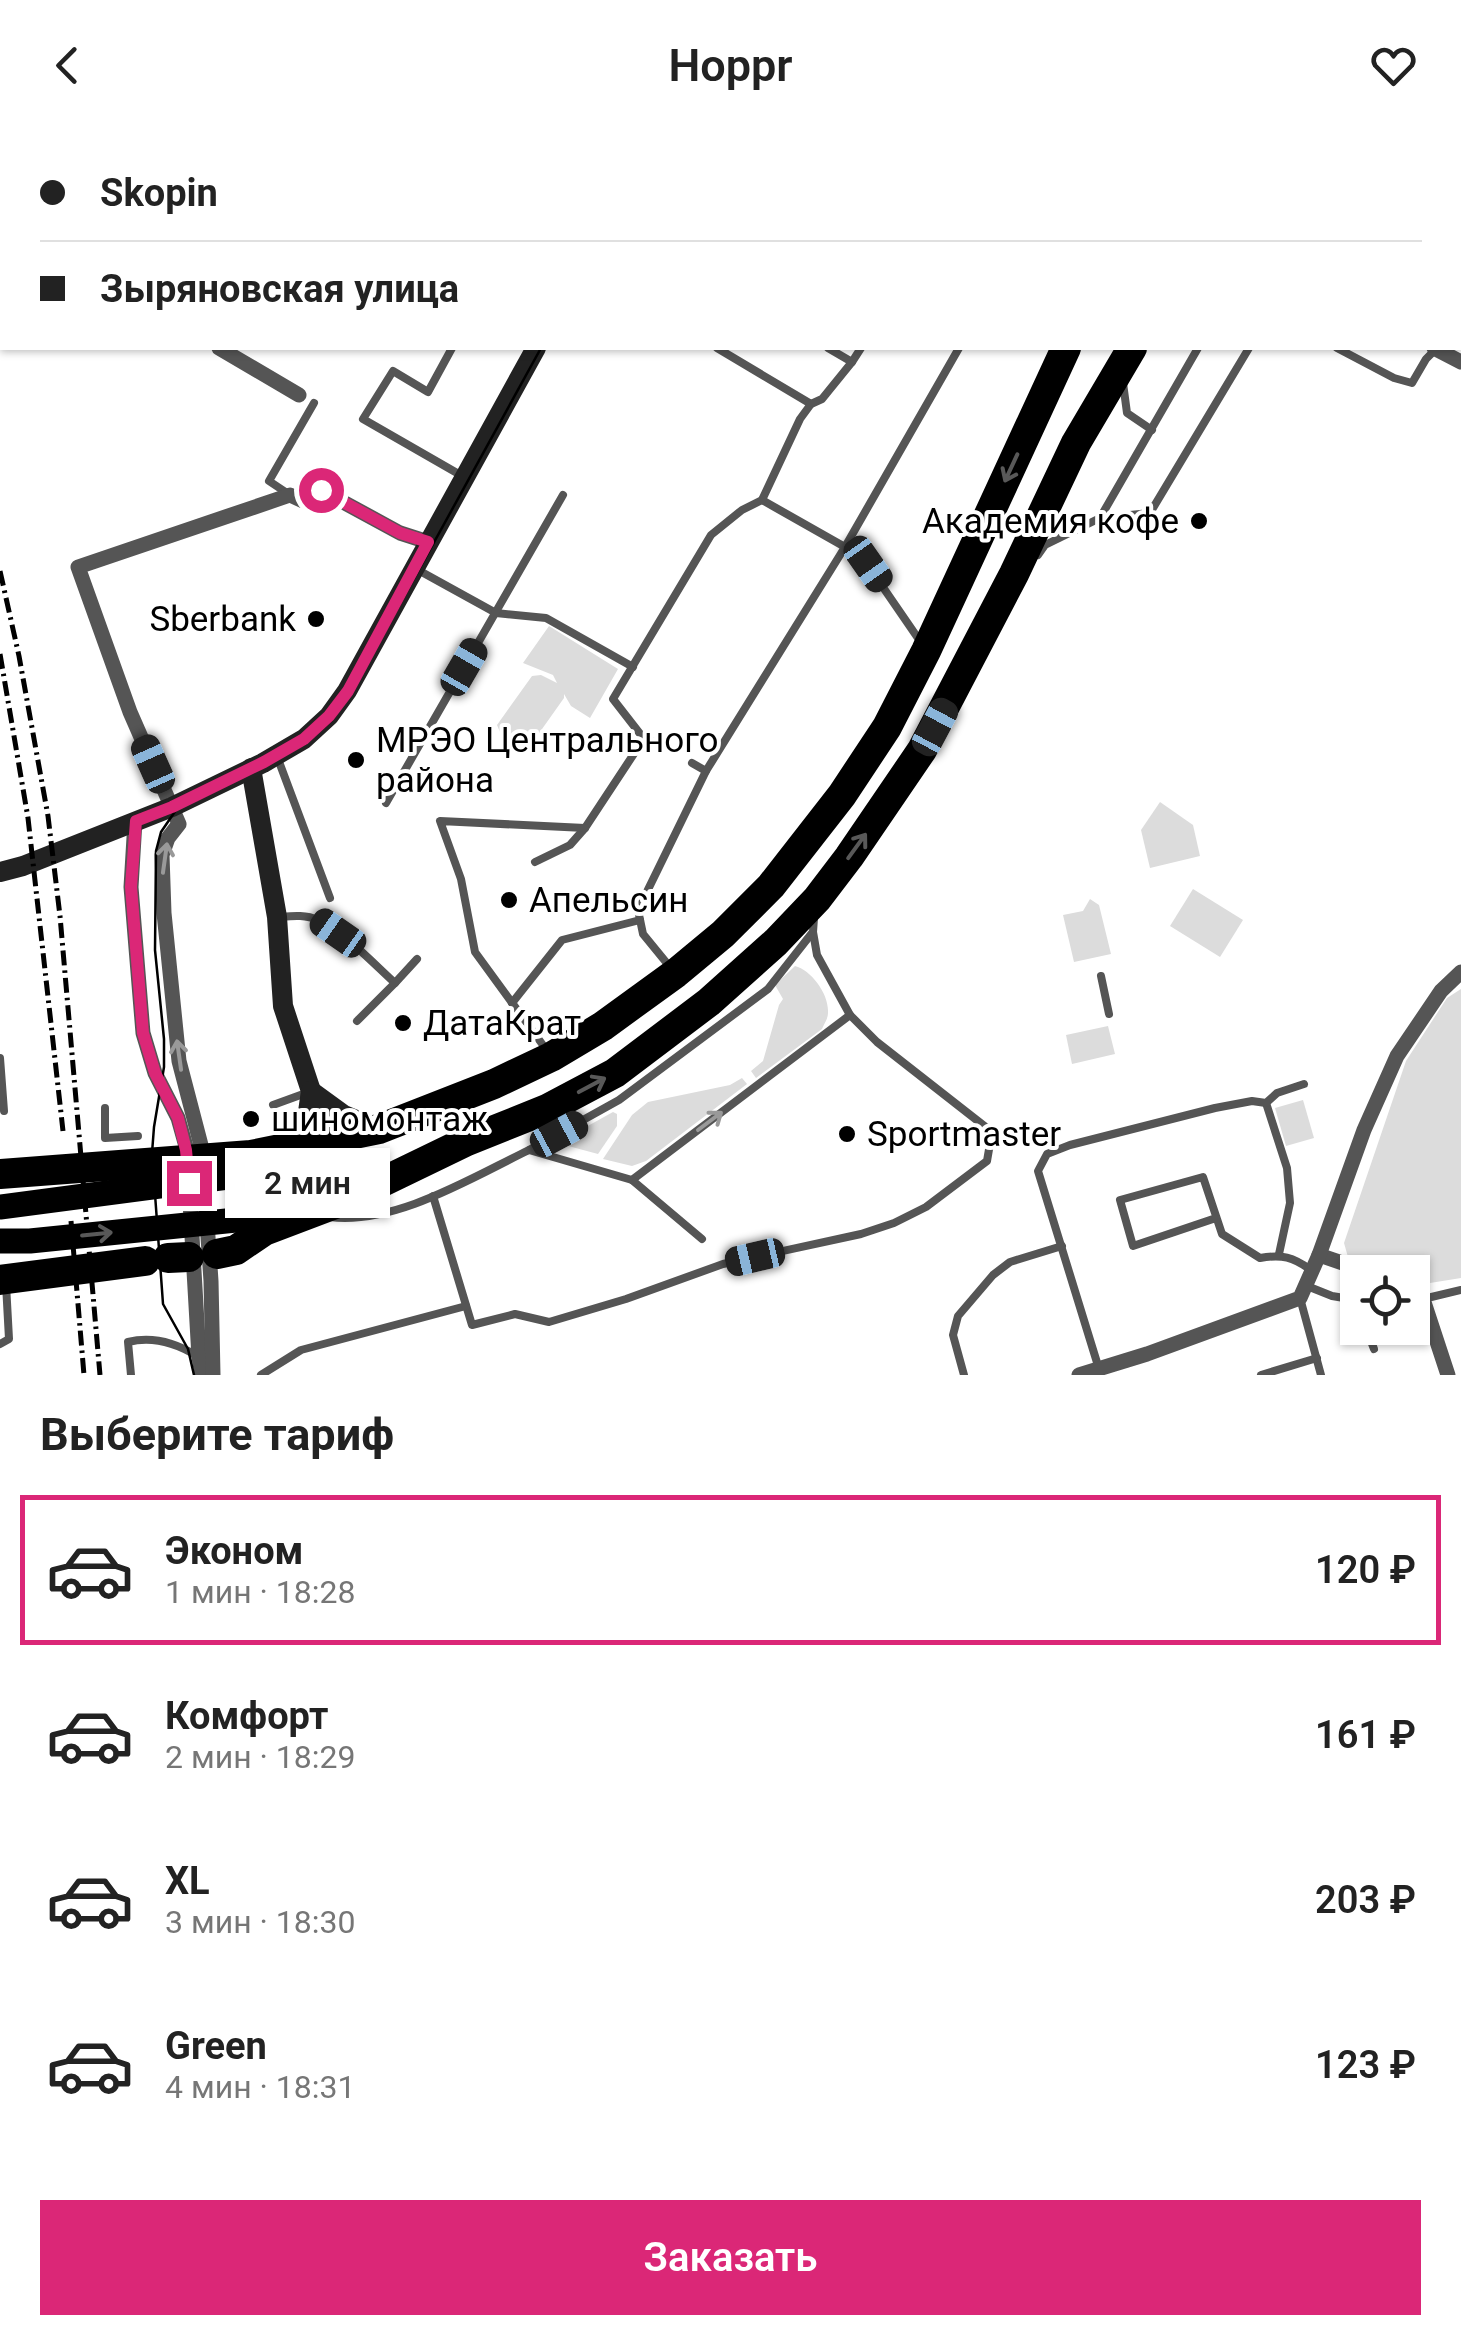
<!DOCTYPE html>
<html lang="ru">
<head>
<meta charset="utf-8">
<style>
  body { margin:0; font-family:Roboto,sans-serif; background:#f6f6f6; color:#222; height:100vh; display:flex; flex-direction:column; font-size:38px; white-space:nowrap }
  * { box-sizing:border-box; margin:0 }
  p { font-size:32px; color:#767676 }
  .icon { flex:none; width:55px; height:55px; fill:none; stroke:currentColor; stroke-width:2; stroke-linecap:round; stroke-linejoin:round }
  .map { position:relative; height:1245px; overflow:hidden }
  .details { display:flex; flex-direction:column; background:#fff; flex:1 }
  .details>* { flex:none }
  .top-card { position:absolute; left:0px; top:0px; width:1462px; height:220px; box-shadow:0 2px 8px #0004; display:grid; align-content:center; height:220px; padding:0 40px; background:#fff }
  .buttons { position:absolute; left:1340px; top:1125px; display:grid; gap:20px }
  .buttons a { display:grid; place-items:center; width:90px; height:90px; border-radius:0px; background:#fff; box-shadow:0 2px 8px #0004; font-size:50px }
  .end { position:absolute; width:45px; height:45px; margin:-22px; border:12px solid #db2777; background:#fff; box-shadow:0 0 0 5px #fff }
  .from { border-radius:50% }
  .bubble { position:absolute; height:70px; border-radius:0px; background:#fff; box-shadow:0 2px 8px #0004; font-size:32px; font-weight:600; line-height:70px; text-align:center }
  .car { position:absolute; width:30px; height:60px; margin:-30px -15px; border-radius:12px; box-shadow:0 0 8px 2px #0007; background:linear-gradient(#222 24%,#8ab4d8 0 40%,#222 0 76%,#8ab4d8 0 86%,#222 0) }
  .top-card b { display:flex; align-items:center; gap:35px; height:95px; font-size:38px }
  .top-card b+b { border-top:2px solid #e0e0e0 }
  .top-card i { width:25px; height:25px; background:#222 }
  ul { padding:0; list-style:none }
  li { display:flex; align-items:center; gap:30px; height:150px; margin:0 20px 15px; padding:0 20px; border:5px solid transparent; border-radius:0px }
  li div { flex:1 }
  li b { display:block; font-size:38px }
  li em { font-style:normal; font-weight:600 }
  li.active { border-color:#db2777 }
  li>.icon { width:90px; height:90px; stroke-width:1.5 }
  h2 { padding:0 40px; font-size:45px; line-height:120px }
  .cta { display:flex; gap:20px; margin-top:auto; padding:20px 40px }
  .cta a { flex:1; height:115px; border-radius:0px; background:#db2777; color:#fff; font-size:40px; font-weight:600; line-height:115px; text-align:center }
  header { display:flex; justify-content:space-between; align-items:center; height:130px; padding:0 40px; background:#fff; font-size:45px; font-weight:600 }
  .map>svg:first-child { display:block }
  .green { fill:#dcdcdc }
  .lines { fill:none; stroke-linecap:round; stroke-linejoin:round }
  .lane { stroke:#555; stroke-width:8 }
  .street { stroke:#555; stroke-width:15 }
  .secondary { stroke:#222; stroke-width:20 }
  .primary { stroke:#000; stroke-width:25 }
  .highway { stroke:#000; stroke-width:30 }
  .tram { stroke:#000; stroke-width:2.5 }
  .rail { stroke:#000; stroke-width:5; stroke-dasharray:15 5 2.5 5; stroke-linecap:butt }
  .oneway { stroke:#595959 }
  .oneway2 { stroke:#999 }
  .route { stroke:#db2777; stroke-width:12 }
  .poi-dot { fill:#000; stroke:#fff; stroke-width:4 }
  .labels { text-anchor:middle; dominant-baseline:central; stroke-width:8; stroke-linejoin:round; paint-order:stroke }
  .poi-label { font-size:35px; fill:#000; stroke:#fff; text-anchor:start }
</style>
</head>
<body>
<header><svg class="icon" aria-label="back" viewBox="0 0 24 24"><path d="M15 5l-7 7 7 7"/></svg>Hoppr<svg class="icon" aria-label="heart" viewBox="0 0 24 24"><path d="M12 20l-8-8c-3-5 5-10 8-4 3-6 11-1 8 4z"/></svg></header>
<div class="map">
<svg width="1461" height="1245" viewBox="0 0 1461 1245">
  <rect width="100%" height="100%" fill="#fff"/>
  <g class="green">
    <path d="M549 496 618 539 590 588 571 576 564 564V568L530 616 521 618 500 602 497 595 532 546 541 545 557 553 553 545 523 533Z"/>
    <path d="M1160 672 1193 695 1200 726 1150 738 1141 700Z"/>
    <path d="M1193 759 1243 790 1220 827 1170 796Z"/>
    <path d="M1090 769 1099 775 1111 824 1074 832 1063 785 1083 781Z"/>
    <path d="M795 836C811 840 829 864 828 882 828 889 825 892 822 899L756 948 751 941 763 931 779 875 783 869 775 855Z"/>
    <path d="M1461 859V1148L1430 1153 1413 1149 1412 1142H1386L1350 1134 1344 1113 1406 931 1447 868Z"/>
    <path d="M1108 896 1115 924 1072 934 1066 905Z"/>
    <path d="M742 948 747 954 646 1031 632 1036 603 1029 632 985 648 972 730 955Z"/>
    <path d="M1303 970 1314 1008 1286 1016 1275 978Z"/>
    <path d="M613 982 617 984V996L598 1024 557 1013Z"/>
  </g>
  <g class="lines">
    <g class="lane">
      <path d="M204 0 208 2"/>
      <path d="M294 0 298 2"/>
      <path d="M568 0 573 2"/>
      <path d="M152 2 153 0"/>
      <path d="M391 2 392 0"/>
      <path d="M846 2 847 0"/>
      <path d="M1381 2 1384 0"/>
      <path d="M1401 2 1403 0"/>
      <path d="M452 218 428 262 393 241 363 289 464 347"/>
      <path d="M717 218 811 274"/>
      <path d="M828 218 852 232"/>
      <path d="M1337 218 1394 248 1412 253 1426 229 1436 219"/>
      <path d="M1123 253 1127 283 1152 300"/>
      <path d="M290 365 269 351 314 273"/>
      <path d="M762 370 845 417 867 434 922 514"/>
      <path d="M1100 388 1198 218"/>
      <path d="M1038 425 1045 415 1100 388 1150 383 1249 218"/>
      <path d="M418 440 496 483 546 488 633 537"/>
      <path d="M659 615 641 605 613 569 711 405 742 380 762 370 800 289 811 274 822 269 852 232 861 218"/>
      <path d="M278 629 330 768"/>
      <path d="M692 633 706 641"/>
      <path d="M386 673 563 365"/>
      <path d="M535 732 570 715 585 698 645 607"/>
      <path d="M277 787C291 786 305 784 318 790 342 800 375 835 395 853L417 829"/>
      <path d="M670 837 643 804 638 780 706 641 845 417 959 218"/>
      <path d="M1101 846 1109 884"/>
      <path d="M512 873 562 810 640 790"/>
      <path d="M357 891 395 853"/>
      <path d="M548 922 475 822 461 749 440 691 585 698"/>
      <path d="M0 928 4 981"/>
      <path d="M1266 973 1287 1038 1290 1073 1279 1124"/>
      <path d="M273 975 306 963"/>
      <path d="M105 978V1008L138 1006"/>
      <path d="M529 1020 619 970 768 859 812 803"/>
      <path d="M632 1050 850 885"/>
      <path d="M433 1066 472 1195 515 1184 549 1192 626 1169 723 1134 861 1104 894 1093 926 1077 987 1031 992 1002 877 912 850 885 817 825 813 802 814 788"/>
      <path d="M330 1087C395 1095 471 1048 529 1020L632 1050 702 1109"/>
      <path d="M1216 1088 1133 1116 1120 1070 1203 1047 1222 1104 1260 1128C1282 1124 1293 1127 1311 1140"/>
      <path d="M1307 1156 1332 1166 1356 1170 1358 1175"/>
      <path d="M1300 1168 1321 1245"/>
      <path d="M1423 1169 1461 1160"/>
      <path d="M1366 1198 1374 1219"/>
      <path d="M0 1214 9 1209 6 1154"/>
      <path d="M1099 1239 1038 1041 1047 1024 1070 1015 1215 978 1252 971 1266 973 1277 963 1304 954"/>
      <path d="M131 1245 128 1212C152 1206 176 1213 197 1226"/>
      <path d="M261 1245 301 1220 466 1176"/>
      <path d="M964 1245 953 1205 958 1186 993 1145 1010 1132 1062 1116"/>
      <path d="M1261 1245 1317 1228"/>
    </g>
    <g class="street">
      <path d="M469 0 474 2"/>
      <path d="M1057 0 1062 2"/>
      <path d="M0 77 2 81"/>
      <path d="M219 218 299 265"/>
      <path d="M1434 218 1461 232"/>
      <path d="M135 691 131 757 143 903 155 943 178 988 187 1020 199 1227 202 1245"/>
      <path d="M1319 1125 1369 1142"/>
      <path d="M1412 1157 1420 1160 1448 1245"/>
      <path d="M213 1245 211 1151 202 1019 179 931 164 783 162 725 168 708 179 694 130 582 78 437 290 365 303 371 321 360 400 403 428 412"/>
      <path d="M1079 1245 1147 1224 1300 1168 1319 1125 1364 1000 1397 926 1441 861 1461 842"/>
    </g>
    <g class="secondary">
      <path d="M657 2 659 0"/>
      <path d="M251 638 277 787 283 876 311 961 307 989 299 1009 289 1017"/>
      <path d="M0 742 23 736 172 677 263 633 304 609 329 586 347 561 536 218"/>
      <path d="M311 961 344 985 378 999"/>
    </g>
    <g class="primary">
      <path d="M28 2 29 0"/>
      <path d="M0 20H2"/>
      <path d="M0 49 2 45"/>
      <path d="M0 1077 228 1047 314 1024"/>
      <path d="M0 1111H30L236 1090 335 1061"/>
    </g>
    <g class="highway">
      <path d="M1204 2 1206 0"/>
      <path d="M1294 2 1296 0"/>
      <path d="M0 1044 251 1025 379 999 494 954 551 927 603 896 676 843 723 804 771 756 842 665 887 597 926 521 1066 218"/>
      <path d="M217 1124 236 1120 264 1101 343 1071 467 1011 547 979 615 943 709 872 776 812 817 769 849 727 922 620 1014 444 1076 313 1132 218"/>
      <path d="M168 1128 189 1127"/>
      <path d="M0 1150 145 1131"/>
    </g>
    <g class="tram">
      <path d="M652 2 653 0"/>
      <path d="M194 1245 188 1219 163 1174 162 1160 152 1023 154 997 164 937V909L155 820 156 721 161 702 176 680 305 614 332 590 351 563 541 218"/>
    </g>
    <g class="rail">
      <path d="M0 441 19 526 48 686 60 786 100 1245"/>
      <path d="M0 524 28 688 63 1001"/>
      <path d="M71 1091 84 1245"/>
    </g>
  </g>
  <defs><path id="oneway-shaft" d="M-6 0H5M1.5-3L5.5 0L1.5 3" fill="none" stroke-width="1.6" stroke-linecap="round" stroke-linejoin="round" transform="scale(2.5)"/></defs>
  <g class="oneway">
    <use href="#oneway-shaft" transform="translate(1011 338) rotate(115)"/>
    <use href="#oneway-shaft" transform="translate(857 716) rotate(-54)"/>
    <use href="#oneway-shaft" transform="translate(592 955) rotate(-28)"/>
    <use href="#oneway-shaft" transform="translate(97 1104) rotate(-6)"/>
  </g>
  <g class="oneway2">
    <use href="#oneway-shaft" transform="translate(165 728) rotate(-82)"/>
    <use href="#oneway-shaft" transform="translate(179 925) rotate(-98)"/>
    <use href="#oneway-shaft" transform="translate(710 991) rotate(-37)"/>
  </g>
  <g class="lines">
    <path class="route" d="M189 1053 186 1020 178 988 155 943 143 903 131 757 136 691 172 677 264 632 304 609 329 586 348 561 428 412 400 403 321 360"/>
  </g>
  <g class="poi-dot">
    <circle cx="1199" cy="391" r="10"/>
    <circle cx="316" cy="489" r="10"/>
    <circle cx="356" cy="630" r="10"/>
    <circle cx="509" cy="770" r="10"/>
    <circle cx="403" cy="893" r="10"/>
    <circle cx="251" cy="989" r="10"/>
    <circle cx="847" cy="1004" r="10"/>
  </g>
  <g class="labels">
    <g class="poi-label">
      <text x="1179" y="391" text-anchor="end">Академия кофе</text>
      <text x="296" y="489" text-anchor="end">Sberbank</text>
      <text x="376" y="610">МРЭО Центрального<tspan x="376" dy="40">района</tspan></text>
      <text x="529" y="770">Апельсин</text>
      <text x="423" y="893">ДатаКрат</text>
      <text x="271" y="989">шиномонтаж</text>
      <text x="867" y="1004">Sportmaster</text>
    </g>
  </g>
</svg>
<div class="buttons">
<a><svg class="icon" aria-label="locate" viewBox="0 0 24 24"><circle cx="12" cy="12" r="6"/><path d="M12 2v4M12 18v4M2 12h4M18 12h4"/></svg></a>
</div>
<i class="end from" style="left:321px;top:360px"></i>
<i class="end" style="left:189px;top:1053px"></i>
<div class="bubble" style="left:225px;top:1018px;width:165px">2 мин</div>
<i class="car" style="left:868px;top:434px;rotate:145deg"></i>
<i class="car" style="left:464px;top:537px;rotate:30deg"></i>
<i class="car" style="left:935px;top:597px;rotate:28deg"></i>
<i class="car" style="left:153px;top:634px;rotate:336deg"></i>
<i class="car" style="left:338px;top:803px;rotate:305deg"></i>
<i class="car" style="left:559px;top:1004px;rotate:62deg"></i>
<i class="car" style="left:755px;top:1127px;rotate:257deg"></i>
<div class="top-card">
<b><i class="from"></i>Skopin</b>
<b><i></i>Зыряновская улица</b>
</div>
</div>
<section class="details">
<h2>Выберите тариф</h2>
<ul>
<li class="active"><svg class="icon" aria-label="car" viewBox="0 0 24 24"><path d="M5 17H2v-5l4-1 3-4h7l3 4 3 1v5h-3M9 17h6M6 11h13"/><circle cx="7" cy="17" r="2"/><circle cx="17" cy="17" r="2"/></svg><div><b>Эконом</b><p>1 мин · 18:28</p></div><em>120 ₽</em></li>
<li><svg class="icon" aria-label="car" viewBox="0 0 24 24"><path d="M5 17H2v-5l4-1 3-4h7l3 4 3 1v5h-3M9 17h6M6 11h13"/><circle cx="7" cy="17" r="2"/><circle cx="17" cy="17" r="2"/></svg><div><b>Комфорт</b><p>2 мин · 18:29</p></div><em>161 ₽</em></li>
<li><svg class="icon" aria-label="car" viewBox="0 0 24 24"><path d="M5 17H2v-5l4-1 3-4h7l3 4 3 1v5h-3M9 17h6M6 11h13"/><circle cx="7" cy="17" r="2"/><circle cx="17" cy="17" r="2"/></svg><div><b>XL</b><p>3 мин · 18:30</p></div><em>203 ₽</em></li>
<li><svg class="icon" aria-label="car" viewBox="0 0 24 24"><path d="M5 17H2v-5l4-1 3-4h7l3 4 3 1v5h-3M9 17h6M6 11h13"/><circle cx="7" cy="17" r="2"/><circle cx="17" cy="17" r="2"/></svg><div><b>Green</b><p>4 мин · 18:31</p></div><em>123 ₽</em></li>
</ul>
<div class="cta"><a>Заказать</a></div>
</section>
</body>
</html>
